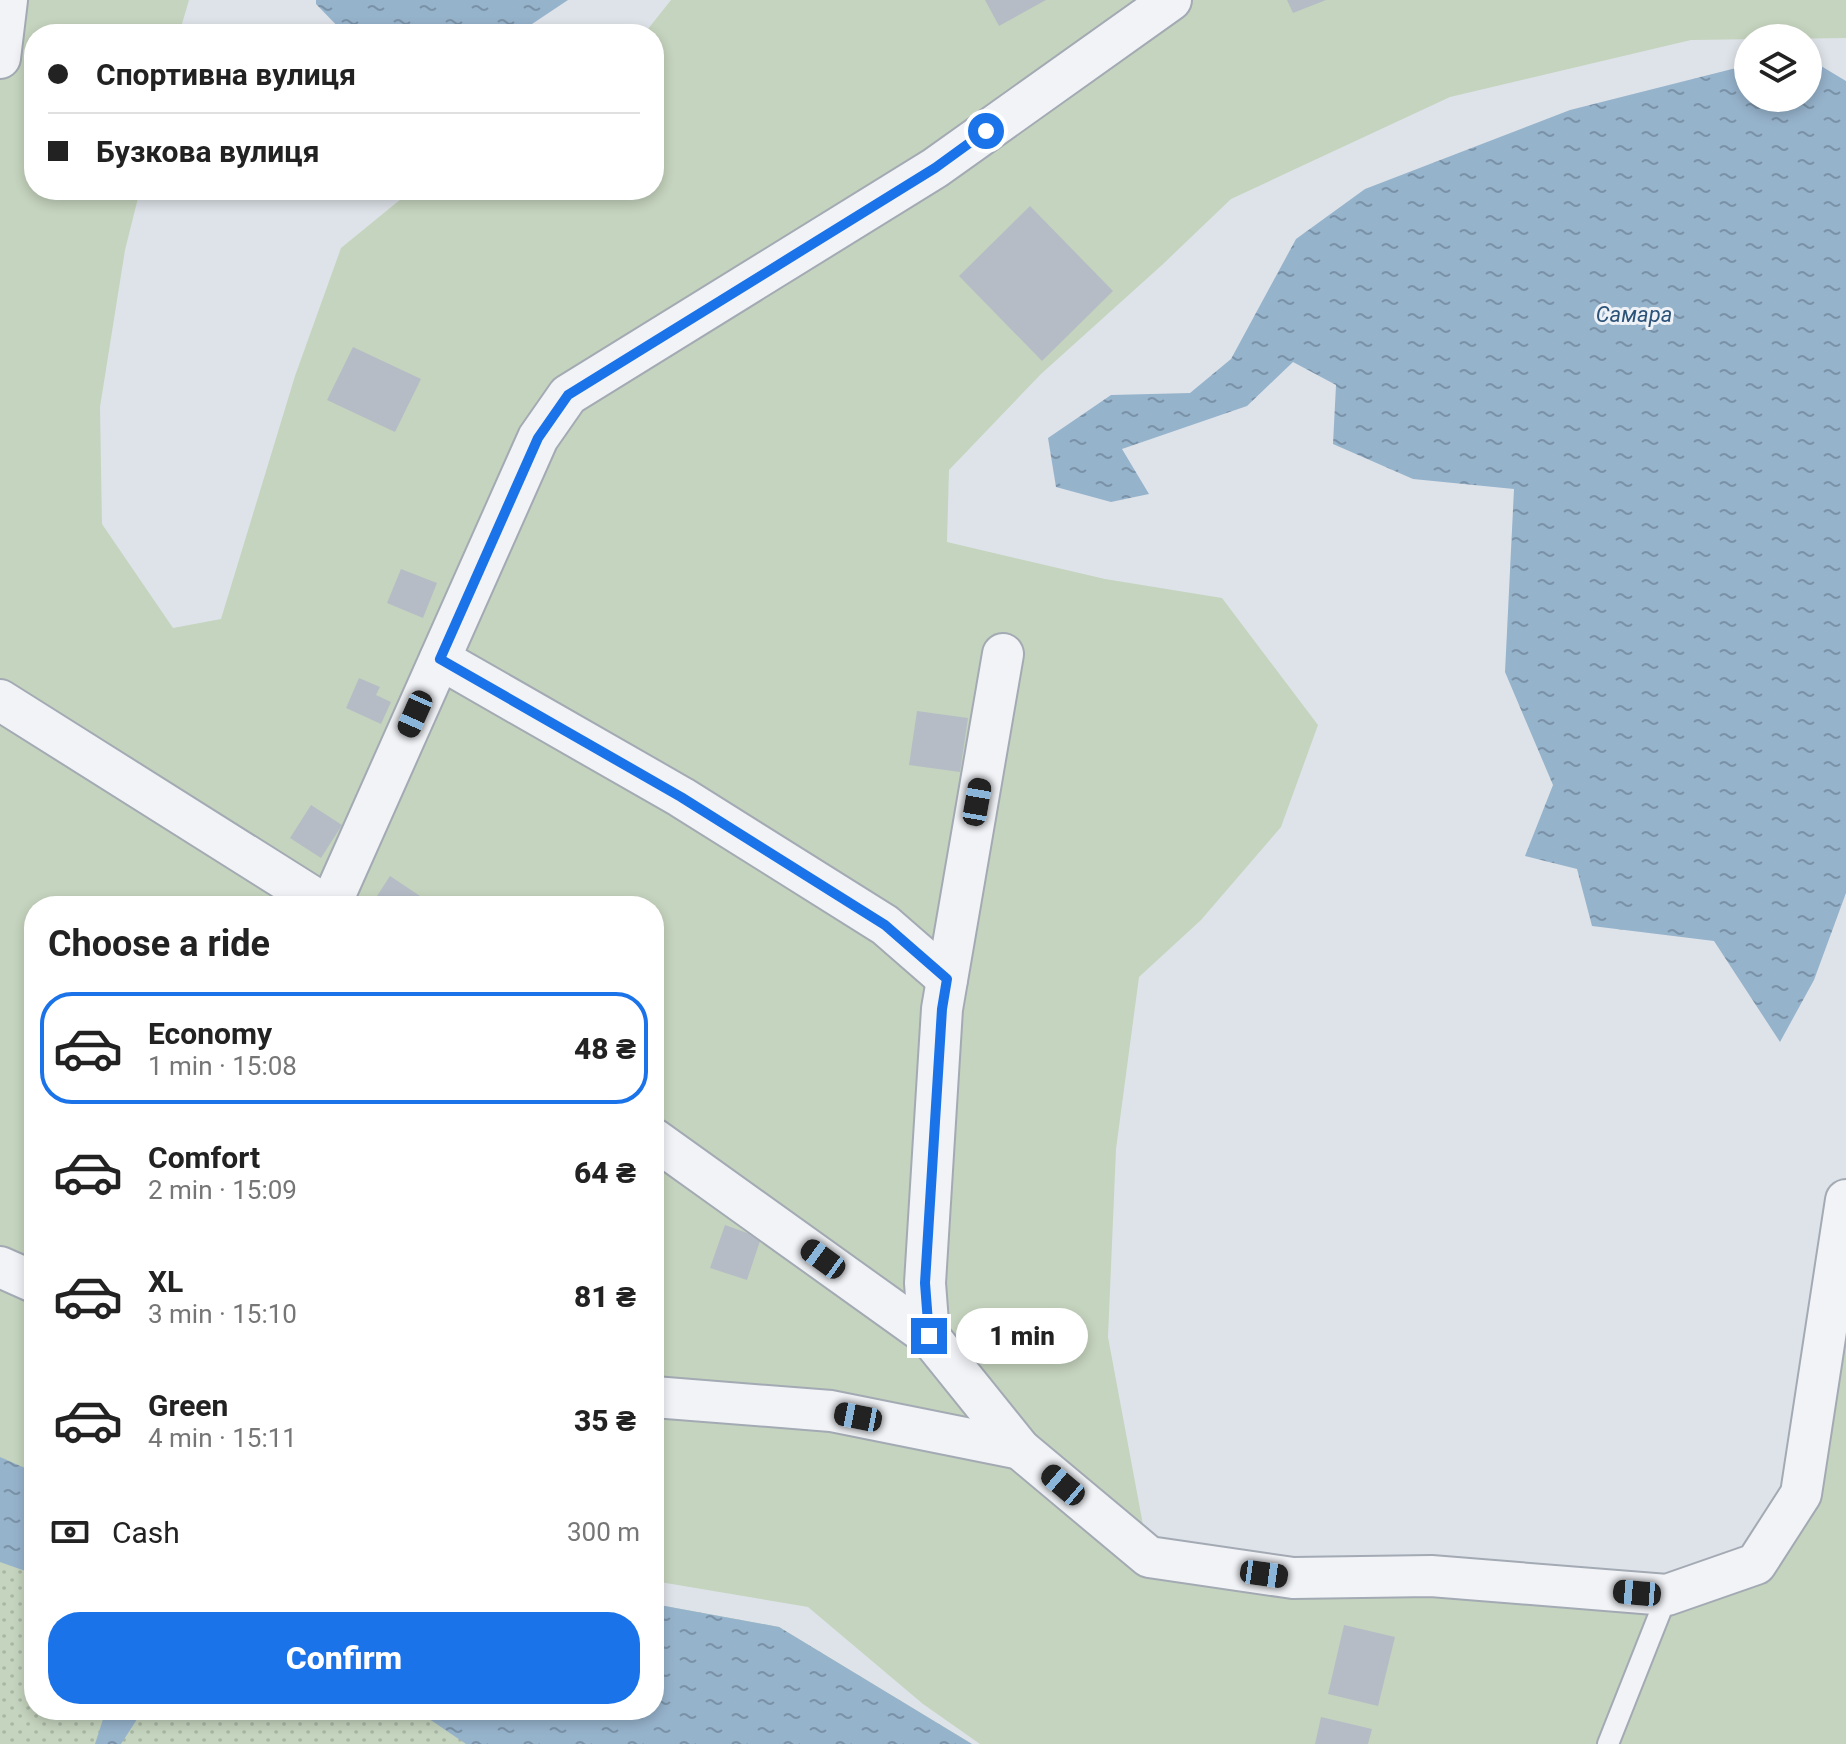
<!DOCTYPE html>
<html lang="en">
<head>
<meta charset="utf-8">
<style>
  body { margin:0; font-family:Roboto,sans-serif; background:#f6f6f6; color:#222; height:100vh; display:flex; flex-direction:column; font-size:30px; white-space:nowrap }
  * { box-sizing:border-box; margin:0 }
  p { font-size:26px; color:#767676 }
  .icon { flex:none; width:44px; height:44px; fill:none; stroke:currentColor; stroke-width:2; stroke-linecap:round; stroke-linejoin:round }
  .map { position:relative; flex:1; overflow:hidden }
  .side { position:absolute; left:24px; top:896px; width:640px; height:824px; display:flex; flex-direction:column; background:#fff; border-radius:32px; box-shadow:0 4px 12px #0003 }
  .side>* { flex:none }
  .banner { position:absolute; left:24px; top:24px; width:640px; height:176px; border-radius:32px; box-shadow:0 4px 12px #0003; display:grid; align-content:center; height:176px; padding:0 24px; background:#fff }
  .fabs { position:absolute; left:1734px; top:24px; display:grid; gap:16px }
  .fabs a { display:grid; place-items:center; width:88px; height:88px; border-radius:50%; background:#fff; box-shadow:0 4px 12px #0003; font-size:40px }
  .end { position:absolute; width:36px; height:36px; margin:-18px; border:10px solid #1a73e8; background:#fff; box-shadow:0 0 0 4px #fff }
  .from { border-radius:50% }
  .bubble { position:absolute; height:56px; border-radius:28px; background:#fff; box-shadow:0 4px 12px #0003; font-size:26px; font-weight:800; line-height:56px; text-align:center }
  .car { position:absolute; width:24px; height:48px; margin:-24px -12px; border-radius:10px; box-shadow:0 0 6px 2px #0007; background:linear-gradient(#222 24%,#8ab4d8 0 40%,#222 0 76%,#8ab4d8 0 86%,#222 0) }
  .banner b { display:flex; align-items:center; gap:28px; height:76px; font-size:30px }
  .banner b+b { border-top:2px solid #e0e0e0 }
  .banner i { width:20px; height:20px; background:#222 }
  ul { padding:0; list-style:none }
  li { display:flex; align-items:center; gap:24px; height:112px; margin:0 16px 12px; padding:0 8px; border:4px solid transparent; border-radius:32px }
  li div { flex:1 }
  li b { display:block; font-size:30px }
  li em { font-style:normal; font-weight:800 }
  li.current { border-color:#1a73e8 }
  li>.icon { width:72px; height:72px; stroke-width:1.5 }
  h2 { padding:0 24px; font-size:36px; line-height:96px }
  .pay { display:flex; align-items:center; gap:20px; height:88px; padding:0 24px; font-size:30px }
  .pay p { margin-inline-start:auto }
  .cta { display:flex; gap:16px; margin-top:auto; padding:16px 24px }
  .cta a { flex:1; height:92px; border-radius:32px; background:#1a73e8; color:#fff; font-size:32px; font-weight:800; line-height:92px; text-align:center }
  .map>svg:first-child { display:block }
  .green { fill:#c5d4be }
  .park { fill:url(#park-dots) }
  .water { fill:url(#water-ripples) }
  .building { fill:#b5bcc6 }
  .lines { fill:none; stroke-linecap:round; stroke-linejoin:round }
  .lane-casing { stroke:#a3aab3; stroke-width:24 }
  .street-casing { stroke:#a3aab3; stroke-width:44 }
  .lane { stroke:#f1f3f7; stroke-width:20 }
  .street { stroke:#f1f3f7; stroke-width:40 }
  .route { stroke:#1a73e8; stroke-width:10 }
  .labels { text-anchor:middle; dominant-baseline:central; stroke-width:6; stroke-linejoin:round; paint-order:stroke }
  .water-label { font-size:22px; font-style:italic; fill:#2c5279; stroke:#eef2f6 }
</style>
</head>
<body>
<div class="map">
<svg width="1846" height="1744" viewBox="0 0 1846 1744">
  <defs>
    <pattern id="park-dots" width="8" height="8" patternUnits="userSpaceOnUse" patternTransform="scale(2)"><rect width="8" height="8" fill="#c5d4be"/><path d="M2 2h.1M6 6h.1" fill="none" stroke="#a9b6a4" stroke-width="1.8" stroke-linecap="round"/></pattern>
    <pattern id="water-ripples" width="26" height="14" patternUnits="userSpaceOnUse" patternTransform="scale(2)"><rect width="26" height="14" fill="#96b3cc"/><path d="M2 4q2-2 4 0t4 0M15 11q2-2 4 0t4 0" fill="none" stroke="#7a92a7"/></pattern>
  </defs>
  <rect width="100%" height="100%" fill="#dee3e9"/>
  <path class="green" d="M0 0H189L179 34H34V190H140L125 250 100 407 102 524 173 628 221 619 295 376 341 248 412 190H654V34H644L671 0H1846V38L1691 40 1450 97 1231 199 1162 265 1041 374 949 470 947 542 1105 579 1222 598 1318 725 1281 827 1201 920 1139 977 1116 1149 1108 1337 1149 1557 1666 1595 1756 1564 1801 1494 1846 1200V1744H980L923 1704 808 1607 654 1581V906H34V1486L0 1473Z"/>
  <path class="park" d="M0 1457 34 1472V1710H654V1604L779 1627 972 1744H0Z"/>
  <g class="water">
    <path d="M316 0H568L529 26 514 34H345L316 4Z"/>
    <path d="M1808 62 1821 66 1846 81V893L1814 980 1780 1042 1714 941 1592 926 1577 869 1525 856 1553 785 1505 672 1514 489 1413 479 1333 444 1336 385 1293 362 1247 406 1122 449 1149 494 1111 502 1056 487 1048 438 1111 395 1190 393 1231 359 1296 239 1365 189 1570 110 1748 65V98H1808Z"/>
    <path d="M0 1457 34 1472V1574L0 1562Z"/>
    <path d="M654 1604 779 1627 972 1744H466L416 1710H654Z"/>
    <path d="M106 1710H143L121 1744H95Z"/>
  </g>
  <g class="building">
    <path d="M985 0H1046L999 26Z"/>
    <path d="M1287 0H1326L1293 13Z"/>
    <path d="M1030 206 1113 291 1042 361 959 276Z"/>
    <path d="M353 347 421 379 395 432 327 400Z"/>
    <path d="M401 569 437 583 423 618 387 603Z"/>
    <path d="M359 678 380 687 376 695 391 702 381 724 346 708Z"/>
    <path d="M917 711 968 718 960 772 909 765Z"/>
    <path d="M311 805 342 825 321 858 290 838Z"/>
    <path d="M390 876 423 898 418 906H392L377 896Z"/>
    <path d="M725 1225 761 1238 747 1280 710 1268Z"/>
    <path d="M1344 1625 1395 1637 1378 1706 1328 1694Z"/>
    <path d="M1321 1717 1372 1729 1368 1744H1315Z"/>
  </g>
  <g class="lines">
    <g class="lane-casing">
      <path id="lane" d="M1608 1744 1667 1595"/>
    </g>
    <g class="street-casing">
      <g id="street">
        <path d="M0 58 7 0"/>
        <path d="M440 659 681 797 885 925 947 979"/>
        <path d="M0 700 327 906"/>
        <path d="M330 906 538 438 568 395 935 168 1171 0"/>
        <path d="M654 1139 929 1336 1020 1449 1149 1557 1293 1578 1431 1576 1667 1595 1756 1564 1801 1494 1846 1200"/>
        <path d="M0 1267 34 1282"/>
        <path d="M929 1336 925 1283 942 1009 1003 654"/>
        <path d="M654 1397 831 1411 1020 1449"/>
      </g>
    </g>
    <use href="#lane" class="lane"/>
    <use href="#street" class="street"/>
  </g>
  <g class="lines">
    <path class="route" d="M929 1336 925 1283 942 1009 947 979 885 925 681 797 440 659 538 438 568 395 935 168 986 131"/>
  </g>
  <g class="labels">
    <g class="water-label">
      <text x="1634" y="314">Самара</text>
    </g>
  </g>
</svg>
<div class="fabs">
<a><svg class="icon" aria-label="layers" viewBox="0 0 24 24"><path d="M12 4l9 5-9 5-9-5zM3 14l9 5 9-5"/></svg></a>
</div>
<i class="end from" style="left:986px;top:131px"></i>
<i class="end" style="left:929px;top:1336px"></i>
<div class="bubble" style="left:956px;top:1308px;width:132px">1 min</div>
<i class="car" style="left:415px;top:714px;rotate:204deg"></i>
<i class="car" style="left:977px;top:802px;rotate:10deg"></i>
<i class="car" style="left:823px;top:1259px;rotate:306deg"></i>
<i class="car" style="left:858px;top:1417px;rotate:281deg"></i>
<i class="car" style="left:1063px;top:1485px;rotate:310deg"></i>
<i class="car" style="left:1264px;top:1574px;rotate:98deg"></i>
<i class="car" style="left:1637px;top:1593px;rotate:275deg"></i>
<div class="banner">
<b><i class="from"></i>Спортивна вулиця</b>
<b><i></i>Бузкова вулиця</b>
</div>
<section class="side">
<h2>Choose a ride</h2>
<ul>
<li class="current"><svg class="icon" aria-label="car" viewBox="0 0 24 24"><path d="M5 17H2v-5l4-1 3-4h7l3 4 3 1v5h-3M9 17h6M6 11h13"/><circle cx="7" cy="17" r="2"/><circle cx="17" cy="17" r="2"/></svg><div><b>Economy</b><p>1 min · 15:08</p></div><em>48 ₴</em></li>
<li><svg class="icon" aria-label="car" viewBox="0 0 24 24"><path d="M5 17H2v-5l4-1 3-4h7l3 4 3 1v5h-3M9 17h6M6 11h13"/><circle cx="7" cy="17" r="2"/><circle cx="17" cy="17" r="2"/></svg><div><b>Comfort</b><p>2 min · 15:09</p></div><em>64 ₴</em></li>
<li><svg class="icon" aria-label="car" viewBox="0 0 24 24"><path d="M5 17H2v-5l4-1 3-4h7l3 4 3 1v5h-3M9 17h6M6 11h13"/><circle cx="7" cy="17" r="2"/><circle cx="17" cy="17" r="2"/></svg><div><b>XL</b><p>3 min · 15:10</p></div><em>81 ₴</em></li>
<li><svg class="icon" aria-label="car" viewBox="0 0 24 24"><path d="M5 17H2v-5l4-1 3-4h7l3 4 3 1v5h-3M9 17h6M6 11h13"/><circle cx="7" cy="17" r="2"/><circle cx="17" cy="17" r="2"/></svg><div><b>Green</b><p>4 min · 15:11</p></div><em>35 ₴</em></li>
</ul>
<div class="pay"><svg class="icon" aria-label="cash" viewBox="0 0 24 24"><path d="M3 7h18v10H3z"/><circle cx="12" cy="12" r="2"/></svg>Cash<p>300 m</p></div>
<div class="cta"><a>Confirm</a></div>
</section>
</div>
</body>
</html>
